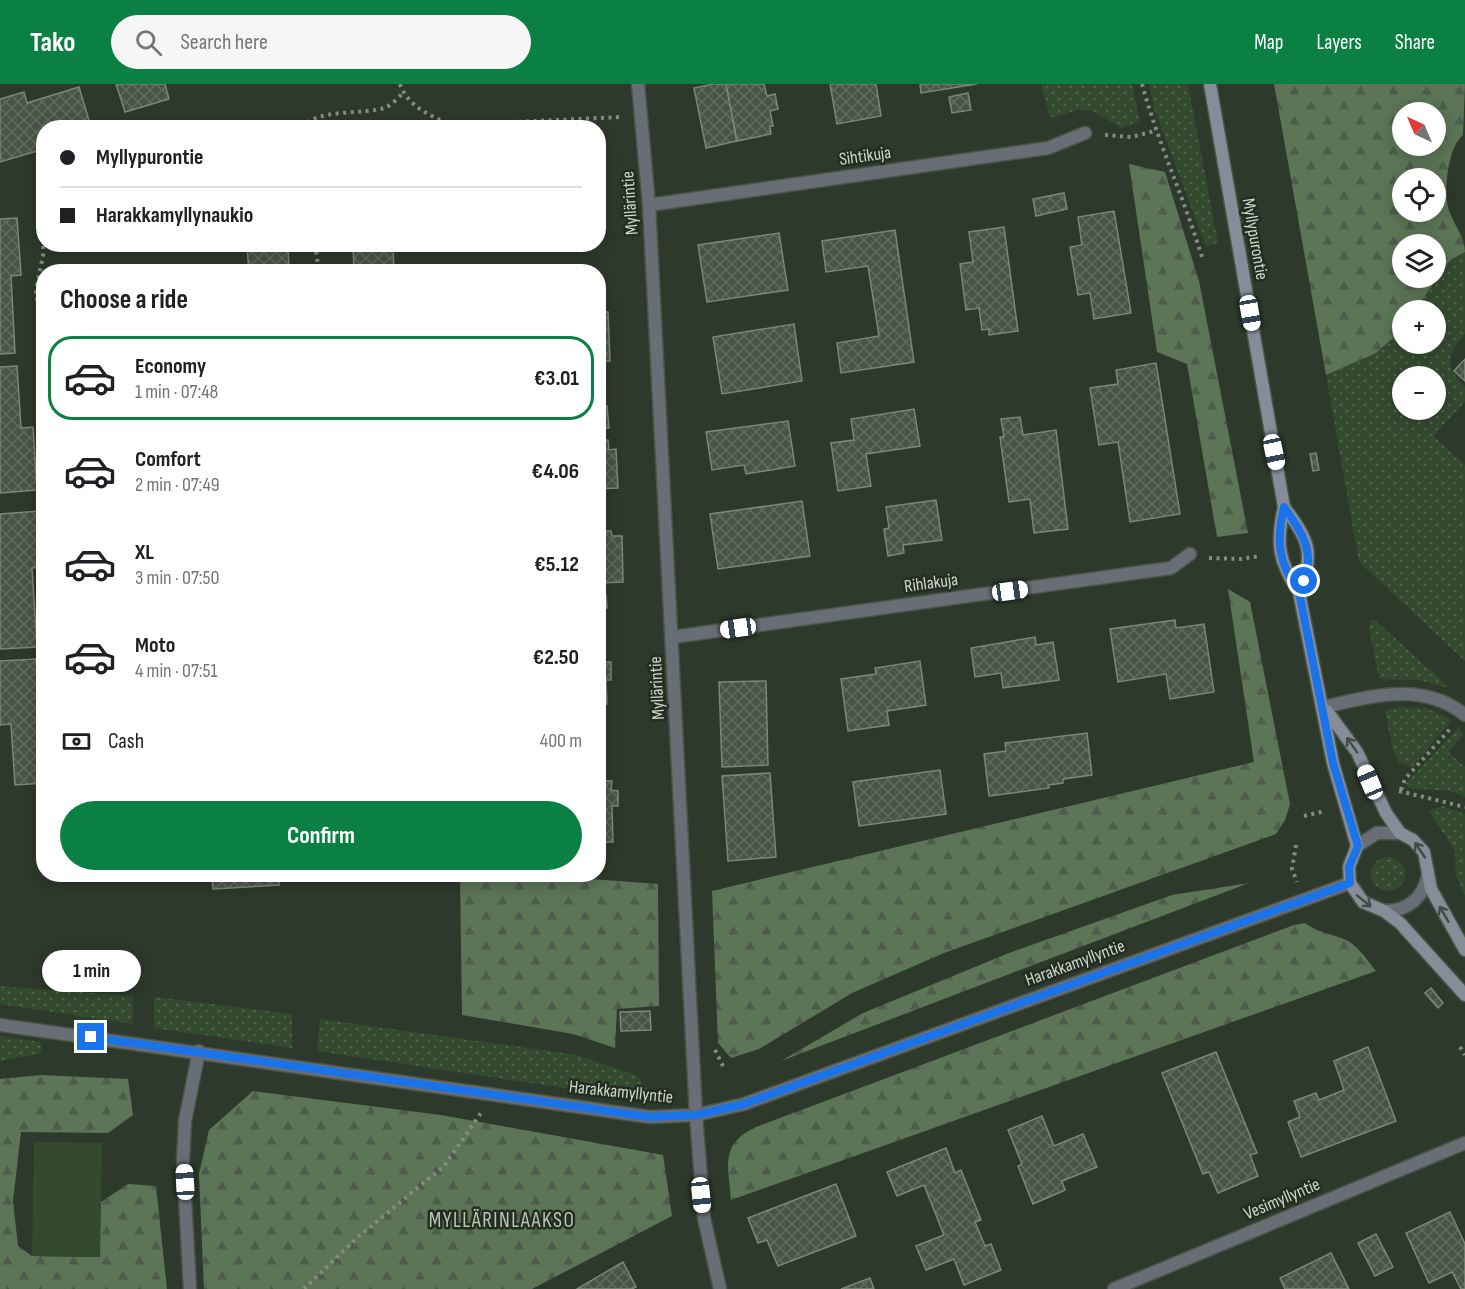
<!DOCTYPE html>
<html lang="en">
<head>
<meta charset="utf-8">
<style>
  body { margin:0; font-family:"Sofia Sans Condensed",sans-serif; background:#f6f6f6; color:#202124; height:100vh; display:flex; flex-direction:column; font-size:22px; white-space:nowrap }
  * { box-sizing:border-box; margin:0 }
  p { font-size:20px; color:#757577 }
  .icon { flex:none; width:33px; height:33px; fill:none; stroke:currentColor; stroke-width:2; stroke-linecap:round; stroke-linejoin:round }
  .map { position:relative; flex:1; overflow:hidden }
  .side { position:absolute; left:36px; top:180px; width:570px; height:618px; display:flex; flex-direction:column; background:#fff; border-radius:24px; box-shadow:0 3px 15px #0003 }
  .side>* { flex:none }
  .guide { position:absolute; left:36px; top:36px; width:570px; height:132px; border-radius:24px; box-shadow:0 3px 15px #0003; display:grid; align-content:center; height:132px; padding:0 24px; background:#fff }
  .needle { width:39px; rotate:316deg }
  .fabs { position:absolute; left:1392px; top:18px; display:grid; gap:12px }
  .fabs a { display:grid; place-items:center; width:54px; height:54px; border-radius:50%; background:#fff; box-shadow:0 3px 15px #0003; font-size:30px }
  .end { position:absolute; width:27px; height:27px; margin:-14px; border:8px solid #1a73e8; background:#fff; box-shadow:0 0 0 3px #fff }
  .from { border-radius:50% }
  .bubble { position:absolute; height:42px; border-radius:21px; background:#fff; box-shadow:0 3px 15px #0003; font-size:20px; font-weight:700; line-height:42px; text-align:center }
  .car { position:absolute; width:18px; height:36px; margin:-18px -9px; border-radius:8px; box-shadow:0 0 4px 2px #0007; background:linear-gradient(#fff 24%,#345 0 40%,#fff 0 76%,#345 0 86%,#fff 0) }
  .guide b { display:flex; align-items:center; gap:21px; height:57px; font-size:22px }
  .guide b+b { border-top:2px solid #e0e0e0 }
  .guide i { width:15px; height:15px; background:#202124 }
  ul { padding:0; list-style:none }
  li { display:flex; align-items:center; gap:18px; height:84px; margin:0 12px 9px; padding:0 12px; border:3px solid transparent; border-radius:24px }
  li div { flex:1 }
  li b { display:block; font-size:22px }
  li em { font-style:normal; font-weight:700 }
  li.selected { border-color:#0b8043 }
  li>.icon { width:54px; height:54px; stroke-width:1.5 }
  h2 { padding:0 24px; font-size:27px; line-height:72px }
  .pay { display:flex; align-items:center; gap:15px; height:66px; padding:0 24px; font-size:22px }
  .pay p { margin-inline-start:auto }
  .button { display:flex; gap:12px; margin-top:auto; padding:12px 24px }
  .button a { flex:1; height:69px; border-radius:36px; background:#0b8043; color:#fff; font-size:24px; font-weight:700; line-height:69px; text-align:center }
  header { display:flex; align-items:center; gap:36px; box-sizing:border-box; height:84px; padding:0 30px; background:#0b8043; color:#fff }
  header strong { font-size:28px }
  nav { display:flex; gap:33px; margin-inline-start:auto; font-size:21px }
  .search { width:420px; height:54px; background:#f6f6f6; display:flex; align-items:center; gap:15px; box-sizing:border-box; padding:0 21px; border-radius:33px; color:#757577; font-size:22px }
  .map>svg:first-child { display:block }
  .grass { fill:url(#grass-dots); fill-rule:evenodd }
  .forest { fill:url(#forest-firs); fill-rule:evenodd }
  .park { fill:#344a2f }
  .building { fill:url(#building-cross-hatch); stroke:#7b8878; stroke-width:1.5 }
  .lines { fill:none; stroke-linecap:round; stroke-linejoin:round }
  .minor-casing { stroke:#4a5548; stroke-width:15 }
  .tertiary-casing { stroke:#4a5548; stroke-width:15 }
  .secondary-casing { stroke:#4a5548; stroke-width:15 }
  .path { stroke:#848d82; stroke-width:4; stroke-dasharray:3 4.5; stroke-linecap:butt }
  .minor { stroke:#696d75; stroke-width:12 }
  .tertiary { stroke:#696d75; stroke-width:12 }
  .secondary { stroke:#868d99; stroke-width:12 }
  .oneway { stroke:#414a45 }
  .route { stroke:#1a73e8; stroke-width:8 }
  .labels { text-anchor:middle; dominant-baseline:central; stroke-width:5; stroke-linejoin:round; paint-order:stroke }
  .street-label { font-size:18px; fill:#d0d7ce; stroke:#232e21 }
  .quarter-label { font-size:21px; letter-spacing:1.5px; fill:#b8c7b5; stroke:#232e21 }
</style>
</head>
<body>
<header>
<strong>Tako</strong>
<div class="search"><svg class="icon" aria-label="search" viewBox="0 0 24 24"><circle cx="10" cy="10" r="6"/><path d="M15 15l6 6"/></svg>Search here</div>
<nav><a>Map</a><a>Layers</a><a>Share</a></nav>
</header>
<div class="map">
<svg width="1465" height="1205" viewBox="0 0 1465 1205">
  <defs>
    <pattern id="grass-dots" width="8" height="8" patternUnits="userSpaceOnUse" patternTransform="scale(1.5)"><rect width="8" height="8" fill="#344a2f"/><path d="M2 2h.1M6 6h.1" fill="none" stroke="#50634c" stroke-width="1.8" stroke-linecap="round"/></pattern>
    <pattern id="forest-firs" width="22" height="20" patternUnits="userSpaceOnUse" patternTransform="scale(1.5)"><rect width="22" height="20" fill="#5c7556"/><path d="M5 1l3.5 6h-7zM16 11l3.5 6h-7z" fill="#4e5d4b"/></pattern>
    <pattern id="building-cross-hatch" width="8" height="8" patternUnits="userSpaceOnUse" patternTransform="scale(1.5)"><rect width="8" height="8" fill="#485445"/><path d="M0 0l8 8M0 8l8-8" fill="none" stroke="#616c5f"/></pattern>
  </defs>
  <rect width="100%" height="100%" fill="#2d392b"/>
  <g class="grass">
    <path d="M1041 0H1132L1140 38 1121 44 1093 27 1078 26 1050 34Z"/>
    <path d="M1149 0H1188L1218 159 1206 163 1154 24Z"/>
    <path d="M1465 168V250C1446 271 1445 283 1465 303V318L1433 352 1465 381V577L1359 478 1326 291 1376 269 1402 246V260H1436V226H1415L1450 176ZM1402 292H1436V326H1402Z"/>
    <path d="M1375 536 1451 605 1420 596 1379 595 1369 545 1370 537Z"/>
    <path d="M1403 623 1426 624 1452 636 1412 683 1399 679 1393 667 1385 627Z"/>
    <path d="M1458 644 1464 650 1448 668 1465 683V713L1450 707 1409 704 1406 700 1410 695Z"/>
    <path d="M1443 722 1465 730V812L1456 791 1455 767 1429 727Z"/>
    <circle cx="1388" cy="790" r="17"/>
    <path d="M0 902 133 912V940L0 920Z"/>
    <path d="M154 913 292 930V964L154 944Z"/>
    <path d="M320 935 577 971 636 991 648 1006 651 1017 317 967Z"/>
    <path d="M0 952 40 958 42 969 0 977Z"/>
  </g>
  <g class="forest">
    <path d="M1274 0H1465L1463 51C1448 63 1444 104 1448 123 1452 139 1465 152 1465 168L1450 176 1415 226H1402V246L1376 269 1326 291ZM1436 28V62H1402V28ZM1436 94V128H1402V94ZM1436 160V194H1402V160Z"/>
    <path d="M1129 80 1165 88 1199 197 1248 449 1217 453 1187 280 1157 268Z"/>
    <path d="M1228 505 1250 518 1290 720 1285 736 1276 750 944 869 852 909 759 965 731 974 718 959 712 807 1254 678Z"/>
    <path d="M460 791H537L658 800 659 922 617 925 615 964 573 950 462 931Z"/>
    <path d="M1249 799 781 977 863 929 1009 869 1172 811Z"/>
    <path d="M1305 839C1317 848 1328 849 1341 854 1357 859 1366 875 1376 887L731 1116C728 1081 720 1060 756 1043L1294 841Z"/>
    <path d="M41 991 128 995 133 1031 108 1049 21 1048 13 1117 18 1162 32 1172 99 1173 101 1118 128 1100 156 1102 167 1205H0V995Z"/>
    <path d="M253 1007 441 1031 663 1071 672 1132 532 1205H204L199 1090 209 1046Z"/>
  </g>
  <path class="park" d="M34 1058 102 1059 100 1173 32 1172Z"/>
  <g class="building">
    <path d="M116 0H165L169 15 125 28Z"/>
    <path d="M713 0H726L737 57 706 64 694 4Z"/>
    <path d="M726 0H764L767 12 775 10 778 25 770 27 773 42H770L771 50 737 57Z"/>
    <path d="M830 0H876L881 32 837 40Z"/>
    <path d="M920 0H977L921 9Z"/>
    <path d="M79 3 90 40 80 44H44V65L0 78V15L24 8 27 19Z"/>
    <path d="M968 9 971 26 952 29 949 13Z"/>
    <path d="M1064 109 1067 125 1036 132 1033 115Z"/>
    <path d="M1114 127 1131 229 1094 235 1090 209 1078 211 1070 163 1082 161 1078 133Z"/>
    <path d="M17 134 21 191 11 192 15 269 0 270V135Z"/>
    <path d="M1004 143 1018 247 989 251V245L982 246 979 224 966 226 960 180 973 178 969 148Z"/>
    <path d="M895 146 914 278 841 289 837 259 879 252 868 182 826 188 822 157Z"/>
    <path d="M779 149 788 206 707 218 698 161Z"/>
    <path d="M288 160 289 188H249L247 163Z"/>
    <path d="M353 160H393L394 188H354Z"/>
    <path d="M598 228H608L610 277H598Z"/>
    <path d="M794 240 802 297 722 310 713 253Z"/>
    <path d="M1465 275V297L1454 287Z"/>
    <path d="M1156 279 1180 430 1130 438 1118 358 1099 361 1090 304 1118 300 1116 286Z"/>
    <path d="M17 282 21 344 33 343 37 406 0 409V283Z"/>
    <path d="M598 322H607L609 344 598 345Z"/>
    <path d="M914 325 920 362 866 370 871 402 838 407 831 359 854 356 851 335Z"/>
    <path d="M1020 333 1023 351 1056 346 1068 445 1034 449 1030 415 1009 418 1000 353H1004L1001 335Z"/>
    <path d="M788 337 795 382 746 390 744 381 712 386 706 348Z"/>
    <path d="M608 356 609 366 616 365 618 404 598 405V357Z"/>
    <path d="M1316 369 1319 386 1313 387 1310 370Z"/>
    <path d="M936 416 942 456 903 461 904 469 888 472 884 445 889 444 886 423Z"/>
    <path d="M802 417 810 472 718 485 710 430Z"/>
    <path d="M40 427 43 483 32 484 37 563 0 565V430Z"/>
    <path d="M598 447H611L612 452H622L623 498 598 499Z"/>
    <path d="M598 511H606L607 524H598Z"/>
    <path d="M1175 536 1176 544 1204 540 1214 608 1170 615 1166 590 1118 598 1110 545Z"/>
    <path d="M1035 553 1036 561 1053 558 1059 596 1003 604 1001 589 975 593 971 564Z"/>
    <path d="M605 562V578H611V596H606L607 620H598V563Z"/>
    <path d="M36 575 40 636H44V699L15 701 11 640 0 641V577Z"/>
    <path d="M920 577 926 621 887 627 889 641 848 647 841 595 876 590 875 584Z"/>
    <path d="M766 597 768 681 722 683 719 598Z"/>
    <path d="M1087 649 1092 691 1063 695V699L1048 701 1049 704 989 712 984 670 1006 667 1005 659Z"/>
    <path d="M940 686 946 730 859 742 853 698Z"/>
    <path d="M770 689 776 773 728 777 722 692Z"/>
    <path d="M598 697H612L611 706 618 707V722H612L613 758H598Z"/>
    <path d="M212 790H279V801L213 805Z"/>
    <path d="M1431 904 1443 919 1438 924 1425 909Z"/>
    <path d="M650 927 651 946 621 947 620 928Z"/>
    <path d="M1368 963 1396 1037 1301 1073 1288 1038 1300 1033 1294 1017 1316 1009 1319 1016 1344 1006 1334 977Z"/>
    <path d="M1216 968 1257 1069 1250 1071 1258 1092 1218 1109 1209 1088 1203 1090 1162 989Z"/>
    <path d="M1042 1032 1054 1062 1083 1050 1097 1083 1062 1097 1065 1106 1033 1120 1018 1082 1022 1080 1008 1046Z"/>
    <path d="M946 1064 955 1089 961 1086 981 1136 975 1138 985 1162 991 1160 1001 1186 964 1201 954 1175 926 1186 916 1162 944 1151 924 1101 897 1112 887 1088Z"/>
    <path d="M836 1100 856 1152 778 1182 767 1156 758 1159 748 1134Z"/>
    <path d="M1450 1128 1465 1160V1205H1461L1452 1188 1429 1199 1406 1149Z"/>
    <path d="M1376 1150 1393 1183 1375 1192 1358 1159Z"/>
    <path d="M1331 1169 1349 1205H1285L1280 1194Z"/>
    <path d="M623 1178 636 1203 632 1205H577Z"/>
    <path d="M870 1194 874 1205H841Z"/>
  </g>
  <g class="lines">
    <g class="minor-casing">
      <g id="minor">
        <path d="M649 121 1048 64 1085 49"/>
        <path d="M673 553 1171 484 1190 470"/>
        <path d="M1324 623C1372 612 1423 597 1465 631"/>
        <path d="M0 941 650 1033 696 1031 649 121 638 0"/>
        <path d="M190 1205 183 1077 185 1037 199 967"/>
        <path d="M1114 1205 1465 1059"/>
      </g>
    </g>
    <g class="tertiary-casing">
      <g id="tertiary">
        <path d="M1357 762 1377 749H1400"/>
        <path d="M1384 827C1408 827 1423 814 1428 791"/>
        <path d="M720 1205 704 1134 696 1031 744 1020 1350 799"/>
      </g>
    </g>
    <g class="secondary-casing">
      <g id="secondary">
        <path d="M1210 0 1284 423C1276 458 1278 478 1299 508L1333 679 1357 762 1349 783 1350 799 1363 818 1384 827 1400 839 1465 911"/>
        <path d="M1284 423C1308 455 1316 469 1299 508"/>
        <path d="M1327 627 1357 668 1386 729 1400 749 1413 756 1424 768 1431 805 1465 866"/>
      </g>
    </g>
    <g class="path">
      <path d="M400 0C408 23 431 32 452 41L620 33"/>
      <path d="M1142 0C1158 59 1184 114 1202 173"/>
      <path d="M302 44C316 24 363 31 384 24 391 22 398 14 403 9"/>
      <path d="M1105 51 1131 53 1155 47"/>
      <path d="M44 117 43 172 36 206 44 273"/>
      <path d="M315 160 319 188"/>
      <path d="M176 186V188"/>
      <path d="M1209 474 1240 475 1260 472"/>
      <path d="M1401 706 1405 695 1451 644"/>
      <path d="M1399 707 1465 723"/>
      <path d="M1304 732 1325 727"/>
      <path d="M1296 761 1292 785 1297 798"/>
      <path d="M1460 963 1465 971"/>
      <path d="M715 966 725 986"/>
      <path d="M304 1205 357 1154 444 1082 481 1029"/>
    </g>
    <use href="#minor" class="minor"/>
    <use href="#tertiary" class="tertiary"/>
    <use href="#secondary" class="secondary"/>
  </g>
  <defs><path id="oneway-shaft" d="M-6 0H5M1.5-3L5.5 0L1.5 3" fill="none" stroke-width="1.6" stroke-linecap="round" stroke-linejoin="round" transform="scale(1.5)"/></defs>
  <g class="oneway">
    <use href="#oneway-shaft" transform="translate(1352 661) rotate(-125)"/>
    <use href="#oneway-shaft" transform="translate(1420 766) rotate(-124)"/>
    <use href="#oneway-shaft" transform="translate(1364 817) rotate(39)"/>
    <use href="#oneway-shaft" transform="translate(1444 830) rotate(-120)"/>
  </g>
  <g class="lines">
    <path class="route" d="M91 953 650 1033 696 1031 744 1020 1350 799 1349 783 1358 762 1333 679 1299 508C1278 478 1276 458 1284 423 1300 445 1316 468 1304 497"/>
  </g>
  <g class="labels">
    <g class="street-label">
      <text transform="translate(865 72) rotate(-8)">Sihtikuja</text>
      <text transform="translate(630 119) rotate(-94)">Myllärintie</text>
      <text transform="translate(1255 155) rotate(80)">Myllypurontie</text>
      <text transform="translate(931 499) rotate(-8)">Rihlakuja</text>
      <text transform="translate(657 604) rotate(-93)">Myllärintie</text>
      <text transform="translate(1075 879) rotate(-20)">Harakkamyllyntie</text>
      <text transform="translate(621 1008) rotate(6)">Harakkamyllyntie</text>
      <text transform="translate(1282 1115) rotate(-23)">Vesimyllyntie</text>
    </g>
    <g class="quarter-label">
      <text x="502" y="1136">MYLLÄRINLAAKSO</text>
    </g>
  </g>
</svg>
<div class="fabs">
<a><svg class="needle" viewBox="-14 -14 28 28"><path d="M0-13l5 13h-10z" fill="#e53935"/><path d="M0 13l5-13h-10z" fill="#757577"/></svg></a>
<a><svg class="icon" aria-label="locate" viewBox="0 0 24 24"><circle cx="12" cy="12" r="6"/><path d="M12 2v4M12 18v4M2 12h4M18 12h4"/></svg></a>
<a><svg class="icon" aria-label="layers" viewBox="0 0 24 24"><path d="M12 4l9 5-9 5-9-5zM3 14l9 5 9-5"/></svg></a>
<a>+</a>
<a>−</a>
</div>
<i class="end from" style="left:1304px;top:497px"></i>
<i class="end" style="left:91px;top:953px"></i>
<div class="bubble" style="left:42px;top:866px;width:99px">1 min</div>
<i class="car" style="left:1250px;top:229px;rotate:170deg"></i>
<i class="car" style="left:1274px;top:368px;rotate:168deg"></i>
<i class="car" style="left:1010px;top:507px;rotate:82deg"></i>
<i class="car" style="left:738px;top:544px;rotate:262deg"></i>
<i class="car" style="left:1370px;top:698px;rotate:337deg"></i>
<i class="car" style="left:185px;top:1098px;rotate:357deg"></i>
<i class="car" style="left:701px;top:1111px;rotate:174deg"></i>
<div class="guide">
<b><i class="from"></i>Myllypurontie</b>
<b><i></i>Harakkamyllynaukio</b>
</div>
<section class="side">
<h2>Choose a ride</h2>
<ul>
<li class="selected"><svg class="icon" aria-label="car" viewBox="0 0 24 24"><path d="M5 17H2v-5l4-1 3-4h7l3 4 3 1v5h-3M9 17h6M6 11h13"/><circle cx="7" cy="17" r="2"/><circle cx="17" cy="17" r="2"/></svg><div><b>Economy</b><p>1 min · 07:48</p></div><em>€3.01</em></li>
<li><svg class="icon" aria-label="car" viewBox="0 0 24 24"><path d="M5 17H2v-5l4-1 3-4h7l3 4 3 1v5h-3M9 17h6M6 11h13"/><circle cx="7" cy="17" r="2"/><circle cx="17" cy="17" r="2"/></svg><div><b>Comfort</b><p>2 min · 07:49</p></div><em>€4.06</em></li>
<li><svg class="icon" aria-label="car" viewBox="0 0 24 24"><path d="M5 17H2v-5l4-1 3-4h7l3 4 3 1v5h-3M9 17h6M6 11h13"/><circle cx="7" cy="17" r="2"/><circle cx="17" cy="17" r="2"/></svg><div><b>XL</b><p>3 min · 07:50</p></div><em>€5.12</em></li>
<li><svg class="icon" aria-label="car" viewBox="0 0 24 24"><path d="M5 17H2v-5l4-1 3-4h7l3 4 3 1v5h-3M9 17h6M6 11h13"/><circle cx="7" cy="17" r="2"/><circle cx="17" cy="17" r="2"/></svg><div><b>Moto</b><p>4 min · 07:51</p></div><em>€2.50</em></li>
</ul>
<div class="pay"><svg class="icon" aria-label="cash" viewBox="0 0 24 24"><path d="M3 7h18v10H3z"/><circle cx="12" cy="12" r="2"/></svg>Cash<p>400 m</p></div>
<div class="button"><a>Confirm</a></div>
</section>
</div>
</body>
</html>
